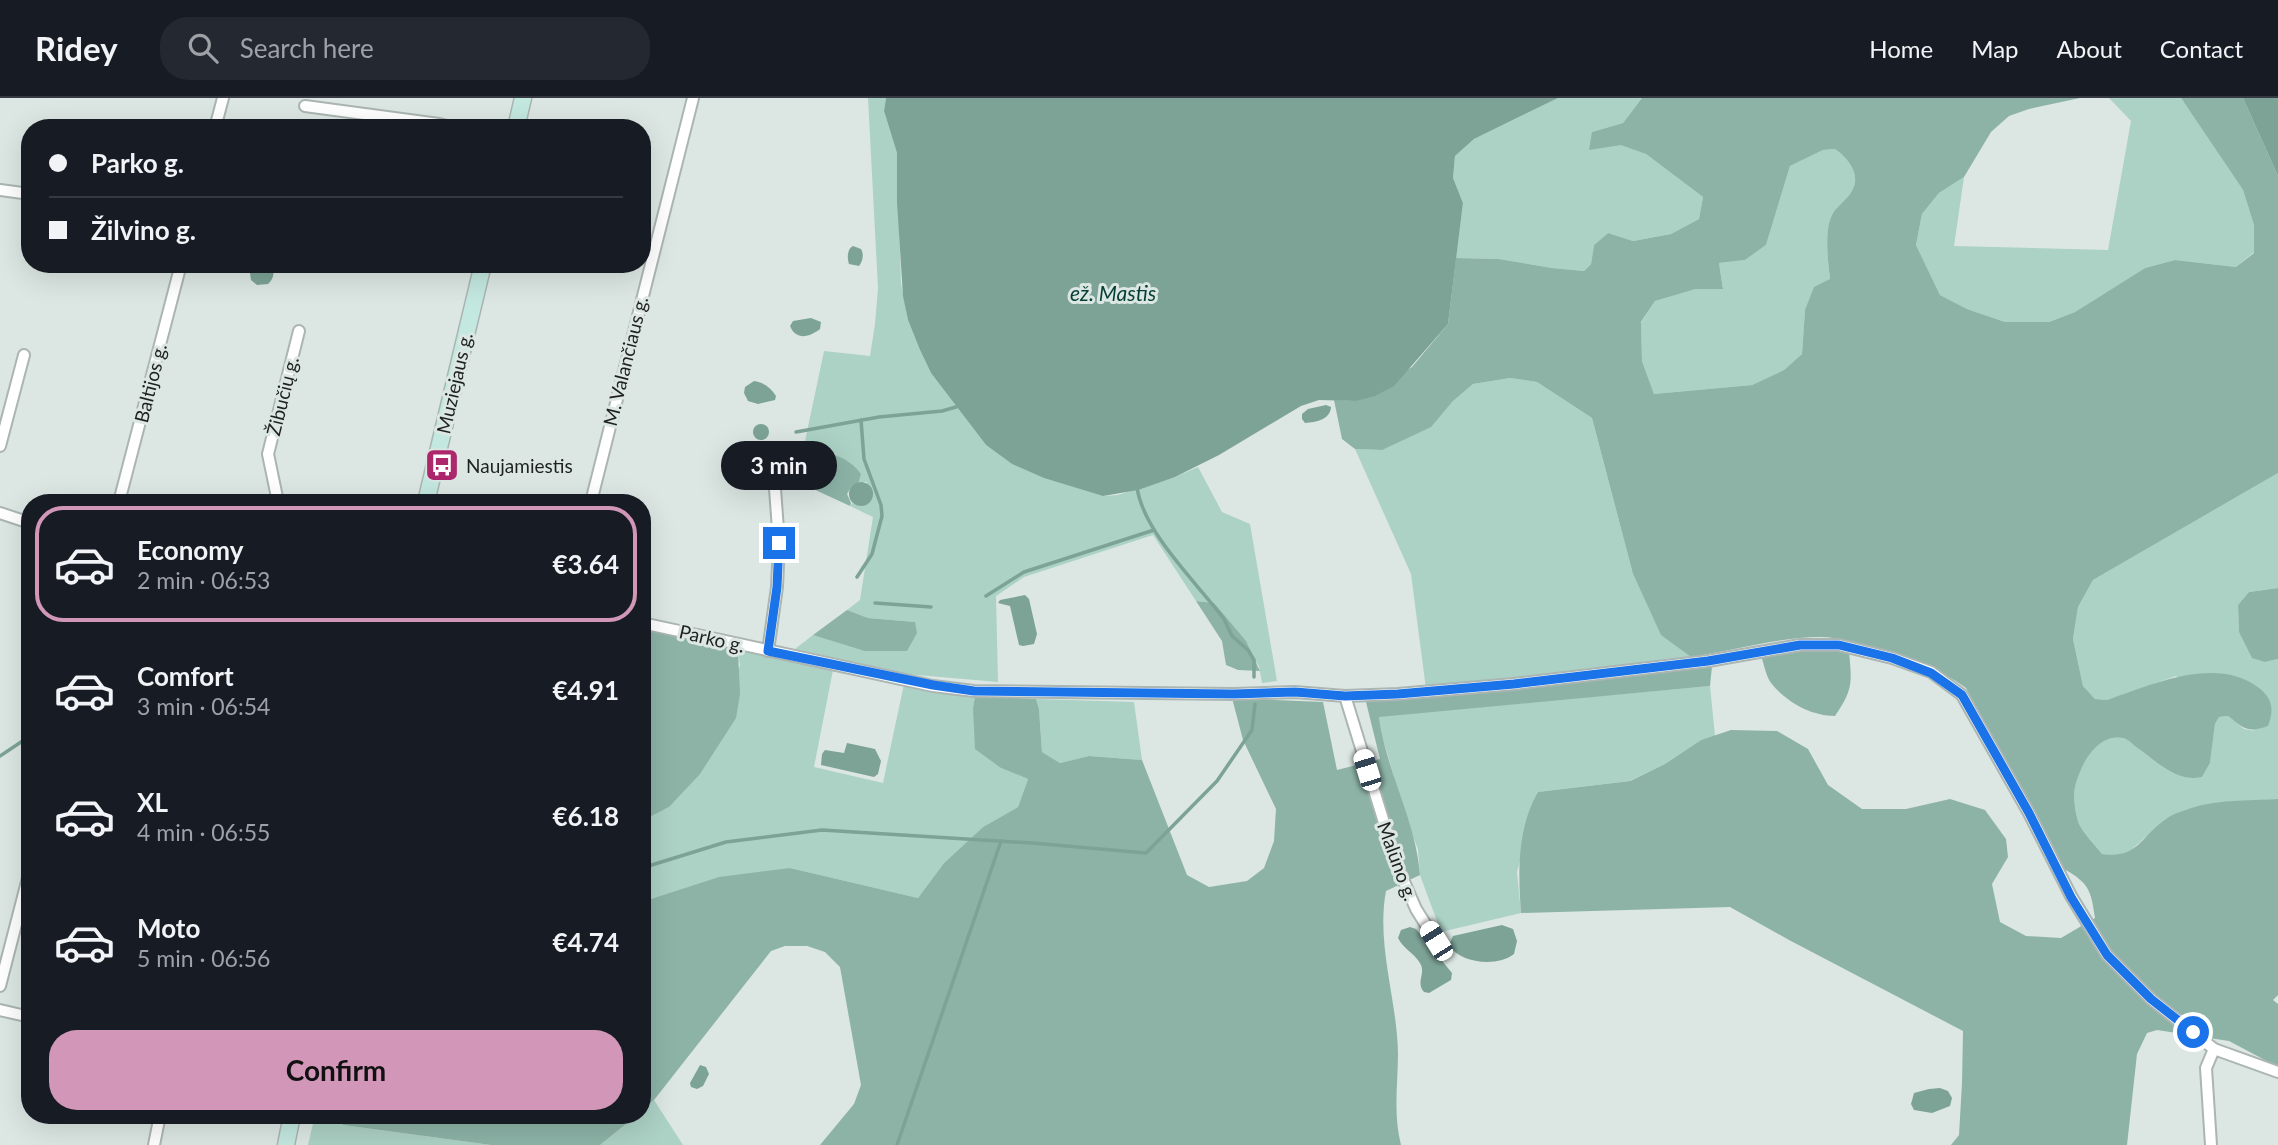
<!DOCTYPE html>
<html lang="en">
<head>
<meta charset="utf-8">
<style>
  body { margin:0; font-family:Lato,sans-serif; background:#242831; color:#f1f3f6; height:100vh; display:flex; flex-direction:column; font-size:26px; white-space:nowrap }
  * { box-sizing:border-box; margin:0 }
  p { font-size:23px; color:#9ea1a6 }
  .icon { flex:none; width:38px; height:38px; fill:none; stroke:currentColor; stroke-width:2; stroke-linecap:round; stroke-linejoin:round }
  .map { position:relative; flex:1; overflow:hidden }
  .panel { position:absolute; left:21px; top:396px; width:630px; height:630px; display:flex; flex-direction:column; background:#171b24; border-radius:28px; box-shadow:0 7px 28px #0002 }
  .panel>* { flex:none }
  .guide { position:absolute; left:21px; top:21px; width:630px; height:154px; border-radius:28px; box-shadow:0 7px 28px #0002; display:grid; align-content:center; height:154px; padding:0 28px; background:#171b24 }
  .end { position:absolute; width:32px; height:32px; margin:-16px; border:9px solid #1a73e8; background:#fff; box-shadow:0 0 0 4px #fff }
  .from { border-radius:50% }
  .bubble { position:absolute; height:49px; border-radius:24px; background:#171b24; box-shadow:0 7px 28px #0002; font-size:23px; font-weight:700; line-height:49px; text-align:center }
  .car { position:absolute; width:21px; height:42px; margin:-21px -10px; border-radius:9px; box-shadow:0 0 5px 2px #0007; background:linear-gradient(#fff 24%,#345 0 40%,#fff 0 76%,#345 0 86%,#fff 0) }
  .guide b { display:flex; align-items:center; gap:24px; height:66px; font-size:26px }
  .guide b+b { border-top:2px solid #363941 }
  .guide i { width:18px; height:18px; background:#f1f3f6 }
  ul { padding:12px 0 0; list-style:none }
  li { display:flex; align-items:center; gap:21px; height:116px; margin:0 14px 10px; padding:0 14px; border:4px solid transparent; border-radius:28px }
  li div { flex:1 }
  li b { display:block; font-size:26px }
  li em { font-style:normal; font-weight:700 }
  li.on { border-color:#d297b8 }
  li>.icon { width:63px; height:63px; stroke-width:1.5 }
  .button { display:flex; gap:14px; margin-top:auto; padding:14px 28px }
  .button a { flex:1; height:80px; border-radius:28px; background:#d297b8; color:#111; font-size:28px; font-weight:700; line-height:80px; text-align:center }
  header { display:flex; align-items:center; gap:42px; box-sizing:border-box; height:98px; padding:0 35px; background:#171b24; border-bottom:2px solid #363941 }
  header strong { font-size:33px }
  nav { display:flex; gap:38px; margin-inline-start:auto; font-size:24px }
  .search { width:490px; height:63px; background:#242831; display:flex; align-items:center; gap:18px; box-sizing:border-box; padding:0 24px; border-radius:28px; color:#9ea1a6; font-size:26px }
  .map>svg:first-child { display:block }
  .green { fill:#acd1c5 }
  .forest { fill:#8db3a7; fill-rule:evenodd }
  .water { fill:#7da397 }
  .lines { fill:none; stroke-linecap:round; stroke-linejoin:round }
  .stream { stroke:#7da397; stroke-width:3.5 }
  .street-casing { stroke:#abb5b2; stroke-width:14 }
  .secondary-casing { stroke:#abb5b2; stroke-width:19 }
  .street { stroke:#fff; stroke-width:10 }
  .secondary { stroke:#c3e8e0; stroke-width:16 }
  .route { stroke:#1a73e8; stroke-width:9 }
  .labels { text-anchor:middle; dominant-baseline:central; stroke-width:6; stroke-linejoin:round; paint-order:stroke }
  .street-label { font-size:19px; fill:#1e2120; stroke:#dce7e3 }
  .poi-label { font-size:19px; fill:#1e2120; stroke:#dce7e3; text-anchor:start }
  .water-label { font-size:21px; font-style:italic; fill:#053f33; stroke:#dce7e3 }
</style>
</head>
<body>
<header>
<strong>Ridey</strong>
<div class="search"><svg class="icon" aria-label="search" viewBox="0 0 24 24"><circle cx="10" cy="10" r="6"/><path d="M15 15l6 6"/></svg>Search here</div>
<nav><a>Home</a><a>Map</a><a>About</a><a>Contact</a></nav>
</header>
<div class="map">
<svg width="2278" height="1047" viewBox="0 0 2278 1047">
  <rect width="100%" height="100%" fill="#dce7e3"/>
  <g class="green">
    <path d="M868 0H886L884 13 897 55 901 185 908 222 920 252 931 275 986 347 1012 366 1045 380 1104 398 1118 397 1175 379 1198 369 1222 414 1250 426 1277 583 1262 585 1259 568 1214 505 1196 503 1153 437 1024 479 996 498 998 584 906 576 795 551 813 537 830 541 915 524 868 520 847 512 860 502 873 419 850 408 852 405 859 408 867 384H859L861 376 834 356 804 348 824 253 870 258 875 226 878 190Z"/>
    <path d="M1558 0H1642L1623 25 1592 34 1646 56 1703 99 1699 121 1671 136 1633 143 1608 135 1594 147 1591 166 1584 173 1552 170 1499 161 1456 160 1463 105 1453 80 1455 58 1474 41Z"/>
    <path d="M2109 0H2181L2243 92 2254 127V154L2236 169 2175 162 2145 170 2075 214 2049 224H2005L1967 211 1940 197 1916 147 1922 116 1939 95 1964 79 1954 148 2108 152 2131 23Z"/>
    <path d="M1835 51C1849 61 1863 78 1850 96 1845 103 1836 109 1832 117 1824 133 1828 164 1830 182L1805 212 1802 256 1784 272 1752 287 1654 296 1642 263 1641 225 1655 203 1696 191 1723 190 1719 165 1745 162 1766 147 1790 68 1823 52Z"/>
    <path d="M1510 280 1537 284 1592 320 1633 476 1661 536 1691 559 1426 591 1411 476 1355 351 1382 352 1452 304 1473 286Z"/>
    <path d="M2278 375V490L2249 494 2238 507 2239 534 2265 564 2278 561V701L2216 705 2166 721 2131 752 2116 758 2102 756C2095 747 2084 736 2079 726 2075 715 2073 700 2075 689 2079 667 2097 635 2123 640 2128 641 2132 646 2136 649 2155 663 2176 685 2202 679L2210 665 2215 626 2219 619 2228 618 2244 631 2255 633 2176 578 2107 602 2095 601 2083 588 2073 541 2078 509 2093 482Z"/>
    <path d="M738 552 833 572 814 669 883 685 904 586 975 598 973 610 1001 670 1028 681 1018 709 983 729 944 765 918 800 790 770 642 804V723L669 709 740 568Z"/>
    <path d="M1710 588 1715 638 1701 642 1665 666 1629 683 1538 694 1517 774 1521 815 1441 834 1420 777 1418 751 1409 729 1382 638 1379 618Z"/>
    <path d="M1036 601 1134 604 1142 662 1089 658 1060 665 1042 654 1039 611Z"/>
    <path d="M654 1002 683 1047H600L637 1017H642V1013Z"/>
    <path d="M315 1017H336L343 1027 491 1047H308Z"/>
  </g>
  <g class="forest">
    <path d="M1642 0H2080L2029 11 2009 18 1991 34 1964 79 1939 95 1922 116 1916 147 1940 197 1967 211 2005 224H2049L2075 214 2145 170 2175 162 2236 169 2254 155V127L2243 92 2181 0H2243L2278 78V375L2093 482 2078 509 2073 541 2083 588 2095 601 2107 602C2151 587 2216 557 2259 590 2273 601 2274 612 2268 628 2248 635 2244 631 2228 618L2219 619 2215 626 2210 665 2202 679C2176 685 2156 663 2136 649 2132 646 2128 641 2123 640 2097 635 2080 667 2075 689 2073 700 2075 715 2079 726 2084 736 2095 747 2102 756 2138 761 2141 738 2166 721 2171 717 2179 714 2186 712 2214 701 2248 703 2278 701V897L2273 902 2278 906V969L2229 943 2157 932 2147 935 2137 956 2127 1047H1951L1959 1037 1962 985 1963 933 1789 842 1730 809 1521 815C1518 775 1517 730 1538 694L1630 683 1665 666 1701 642 1731 632 1777 633 1808 651 1828 687 1862 711H1906L1950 701 1985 712 2006 741 2008 759 1992 786 2000 824 2026 838 2061 840 2095 820C2091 792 2089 785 2064 771L1966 590C1939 570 1909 562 1877 552 1858 546 1840 539 1820 539 1781 539 1730 553 1691 559L1661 537 1633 476 1592 320 1537 284 1510 280 1473 286 1452 304 1431 329 1382 352 1355 351 1342 341 1334 302 1356 303 1412 269 1448 226 1456 160 1499 161 1552 170 1584 173 1591 166 1594 147 1608 135 1633 143 1671 136 1699 121 1703 99 1646 56 1621 47 1589 52 1592 34 1623 25ZM1835 51C1849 61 1863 78 1850 96 1845 103 1836 109 1832 117 1824 132 1828 164 1830 181L1814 189 1805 212 1802 256 1784 272 1752 287 1654 296 1642 263 1641 224 1655 203 1696 191H1723L1719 165 1745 162 1766 147 1790 68 1823 52Z"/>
    <path d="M804 348C826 354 847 357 861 376L859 384 852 388 847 396 851 405 850 408 796 383Z"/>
    <path d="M2278 490V561L2265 564 2252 560 2239 534 2238 507 2249 494Z"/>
    <path d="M1196 503 1214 505 1246 543 1260 573 1238 572 1226 567 1222 543Z"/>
    <path d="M847 512 868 520 915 524 917 535 907 553H865L813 537Z"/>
    <path d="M642 531 738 552 740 596 736 620 700 676 669 709 642 723Z"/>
    <path d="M1800 551 1849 553C1852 586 1853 591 1835 618 1811 618 1786 604 1771 585 1766 578 1764 566 1761 558Z"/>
    <path d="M1712 568 1710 588 1379 619C1386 673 1416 723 1420 777L1386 793C1376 846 1397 901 1398 955 1398 986 1393 1016 1401 1047H820L854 1006 861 987 840 869 825 854 807 848H785L771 853 654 1002 642 1013V804L719 779 790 770 918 800 944 765 983 729 1018 709 1028 681 1001 670 975 651 973 610 975 598 1036 601 1039 611 1042 654 1060 665 1089 658 1142 662 1187 777 1209 789 1247 783 1264 770 1274 743 1276 711 1243 642 1232 600 1323 604 1337 672 1380 661 1366 604 1587 583Z"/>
    <path d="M336 1017H637L600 1047H491L343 1027Z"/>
  </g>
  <g class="water">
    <path d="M886 0H1558L1474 41 1455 58 1453 80 1463 105 1448 226 1394 288 1375 298 1356 303 1319 302 1301 308 1219 357 1175 379 1138 392 1103 398 1044 380 1012 366 986 347 931 275 920 252 908 222 903 198 897 104V55L884 13Z"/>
    <path d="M2243 0H2278V78Z"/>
    <path d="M853 148 861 151C864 156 863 163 859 168L849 166C847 160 847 151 853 148Z"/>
    <path d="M256 167H271C275 175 274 180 268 186L257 187 251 182 250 175Z"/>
    <path d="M811 220 821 224 820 231C810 239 796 243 790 228L793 223Z"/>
    <path d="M754 283C763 284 771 290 776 298L775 302 758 306 748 303 744 295 745 289Z"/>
    <path d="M1326 307 1331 309C1330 322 1316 324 1305 325L1302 321V316L1308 311Z"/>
    <circle cx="761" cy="334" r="8"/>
    <circle cx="861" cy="396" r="12"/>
    <path d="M1025 497 1029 501 1037 536 1034 546 1023 548 1019 547 1010 508 998 505 1000 502Z"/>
    <path d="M847 645 875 651 881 663 878 676 874 679 821 667 822 656 825 652 844 655Z"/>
    <path d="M1502 827 1513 831 1517 843 1514 856C1498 869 1460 866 1449 847L1453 838Z"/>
    <path d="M1410 829 1416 831 1452 875 1451 882 1429 895 1424 894C1416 884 1425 877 1421 867 1416 856 1403 851 1398 840L1401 832Z"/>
    <path d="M700 967 706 969 709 976 703 988 697 991 691 989 690 985Z"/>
    <path d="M1940 990 1948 993 1952 1000 1950 1008 1932 1015 1914 1012 1911 1006 1914 995 1929 991Z"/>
  </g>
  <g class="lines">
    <g class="stream">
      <path d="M796 334 879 319 942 313 956 309"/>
      <path d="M1137 389C1143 434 1197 485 1224 521L1232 538 1248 552 1254 562V579"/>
      <path d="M857 479 872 456 882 418 881 407 864 361 861 322"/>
      <path d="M986 498 1024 474 1154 432"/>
      <path d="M875 505 931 509"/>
      <path d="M0 658 30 638"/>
      <path d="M642 770 726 744 822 732 1032 745 1146 755 1217 683 1252 632 1255 606"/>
      <path d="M897 1047 1001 743"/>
    </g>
    <g class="street-casing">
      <g id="street">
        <path d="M305 8 439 26 455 30"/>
        <path d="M215 30 223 0"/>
        <path d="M0 92 30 96"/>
        <path d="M0 348 24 257"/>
        <path d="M119 404 181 166"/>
        <path d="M278 404 268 356 299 233"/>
        <path d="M591 404 693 0"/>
        <path d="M0 415 30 425"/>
        <path d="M642 525 933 588 974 593 1234 596 1295 594 1345 598 1398 596 1514 586 1708 563 1800 547H1839L1892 560 1931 574 1962 597 2029 715 2071 798 2107 857 2151 901 2214 951 2278 974"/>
        <path d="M768 553 777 489 779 445 775 391"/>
        <path d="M1345 598 1398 770 1416 811 1436 843"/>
        <path d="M0 888 30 772"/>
        <path d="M0 912 30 919"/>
        <path d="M154 1047 160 1017"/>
        <path d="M2211 1047 2206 970 2214 951"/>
      </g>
    </g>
    <g class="secondary-casing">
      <g id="secondary">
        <path d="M516 30 523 0"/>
        <path d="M426 404 483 166"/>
        <path d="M286 1047 292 1017"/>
      </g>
    </g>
    <use href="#street" class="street"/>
    <use href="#secondary" class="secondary"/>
  </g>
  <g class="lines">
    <path class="route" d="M779 445 777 489 768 553 933 587 974 593 1234 596 1295 594 1345 598 1398 596 1514 586 1708 563 1800 547H1839L1892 560 1931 575 1962 597 2029 715 2071 799 2107 857 2151 901 2193 934"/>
  </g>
  <defs>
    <g id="bus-square" transform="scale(1.75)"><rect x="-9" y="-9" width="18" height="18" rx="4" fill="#ad276d" stroke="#dce7e3"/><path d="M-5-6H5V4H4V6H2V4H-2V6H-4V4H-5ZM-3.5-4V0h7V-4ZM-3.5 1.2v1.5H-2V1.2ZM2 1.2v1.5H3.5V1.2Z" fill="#fff"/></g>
  </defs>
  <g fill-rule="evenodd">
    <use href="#bus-square" x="442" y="367"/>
  </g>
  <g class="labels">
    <g class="street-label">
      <text transform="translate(625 263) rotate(-76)">M. Valančiaus g.</text>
      <text transform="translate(150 285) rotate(-76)">Baltijos g.</text>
      <text transform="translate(454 285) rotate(-77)">Muziejaus g.</text>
      <text transform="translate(282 298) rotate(-76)">Žibučių g.</text>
      <text transform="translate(712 540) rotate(13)">Parko g.</text>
      <text transform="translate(1398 763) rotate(70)">Malūno g.</text>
    </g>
    <g class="poi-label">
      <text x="466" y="367">Naujamiestis</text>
    </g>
    <g class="water-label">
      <text x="1113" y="194">ež. Mastis</text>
    </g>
  </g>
</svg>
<i class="end from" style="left:2193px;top:934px"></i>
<i class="end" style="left:779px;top:445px"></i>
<div class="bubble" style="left:721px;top:343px;width:116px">3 min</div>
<i class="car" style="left:1367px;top:672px;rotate:343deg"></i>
<i class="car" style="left:1436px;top:843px;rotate:328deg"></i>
<div class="guide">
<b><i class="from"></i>Parko g.</b>
<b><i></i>Žilvino g.</b>
</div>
<section class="panel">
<ul>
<li class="on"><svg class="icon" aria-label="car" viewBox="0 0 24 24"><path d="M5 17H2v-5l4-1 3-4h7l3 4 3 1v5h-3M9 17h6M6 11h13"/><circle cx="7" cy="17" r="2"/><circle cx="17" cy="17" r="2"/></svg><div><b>Economy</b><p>2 min · 06:53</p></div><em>€3.64</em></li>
<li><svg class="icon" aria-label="car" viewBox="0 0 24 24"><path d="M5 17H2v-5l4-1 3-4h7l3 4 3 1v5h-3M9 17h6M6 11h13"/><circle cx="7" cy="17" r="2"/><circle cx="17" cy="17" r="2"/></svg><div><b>Comfort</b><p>3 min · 06:54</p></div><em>€4.91</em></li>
<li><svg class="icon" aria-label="car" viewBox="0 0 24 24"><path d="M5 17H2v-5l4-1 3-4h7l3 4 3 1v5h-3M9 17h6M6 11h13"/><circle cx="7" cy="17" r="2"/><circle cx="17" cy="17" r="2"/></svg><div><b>XL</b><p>4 min · 06:55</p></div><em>€6.18</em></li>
<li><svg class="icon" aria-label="car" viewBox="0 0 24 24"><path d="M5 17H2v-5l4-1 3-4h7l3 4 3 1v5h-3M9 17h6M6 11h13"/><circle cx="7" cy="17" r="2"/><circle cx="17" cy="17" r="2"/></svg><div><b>Moto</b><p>5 min · 06:56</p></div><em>€4.74</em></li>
</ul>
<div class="button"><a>Confirm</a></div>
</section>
</div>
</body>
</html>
